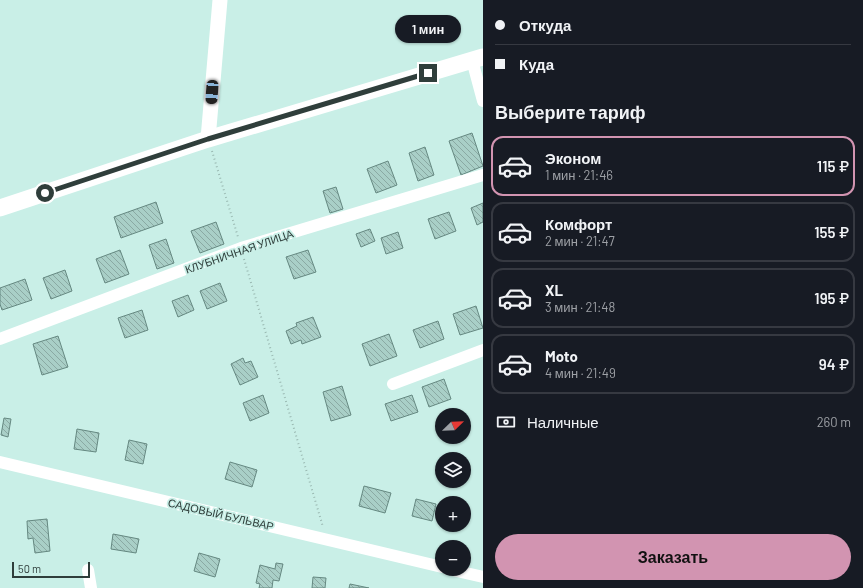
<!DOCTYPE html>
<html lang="ru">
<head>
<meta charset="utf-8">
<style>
  body { margin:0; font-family:Barlow,sans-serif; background:#242831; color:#f1f3f6; height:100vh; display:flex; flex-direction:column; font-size:15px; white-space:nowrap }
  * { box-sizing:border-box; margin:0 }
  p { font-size:13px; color:#9ea1a6 }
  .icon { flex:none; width:22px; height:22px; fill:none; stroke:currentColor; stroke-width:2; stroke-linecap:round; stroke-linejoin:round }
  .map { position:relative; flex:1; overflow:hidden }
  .sheet { display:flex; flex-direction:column; background:#171b24; width:380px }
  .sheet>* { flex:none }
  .hud { display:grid; align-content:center; height:88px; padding:0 12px; background:#171b24 }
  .needle { width:26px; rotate:67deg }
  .controls { position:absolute; left:435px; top:408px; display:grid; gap:8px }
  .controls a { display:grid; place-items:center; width:36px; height:36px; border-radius:50%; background:#171b24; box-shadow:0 1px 3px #0004; font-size:20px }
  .scale { position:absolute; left:12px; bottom:10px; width:78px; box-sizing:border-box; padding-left:4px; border:2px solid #2f3e3b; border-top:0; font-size:11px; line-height:14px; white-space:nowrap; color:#2f3e3b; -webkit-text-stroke:3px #c9efe7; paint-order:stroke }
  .end { position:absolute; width:18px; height:18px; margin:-9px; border:5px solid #2f3e3b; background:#fff; box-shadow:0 0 0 2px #fff }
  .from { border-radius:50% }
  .bubble { position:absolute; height:28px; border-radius:14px; background:#171b24; box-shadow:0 1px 3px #0004; font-size:13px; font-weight:600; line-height:28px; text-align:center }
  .car { position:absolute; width:12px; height:24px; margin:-12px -6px; border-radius:5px; box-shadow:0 0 3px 1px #0007; background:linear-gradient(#222 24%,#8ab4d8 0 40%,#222 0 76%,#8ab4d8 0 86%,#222 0) }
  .hud b { display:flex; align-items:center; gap:14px; height:38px; font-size:15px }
  .hud b+b { border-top:1px solid #363941 }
  .hud i { width:10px; height:10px; background:#f1f3f6 }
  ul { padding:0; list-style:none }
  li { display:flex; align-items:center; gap:12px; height:60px; margin:0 8px 6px; padding:0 4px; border:2px solid #363941; border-radius:12px }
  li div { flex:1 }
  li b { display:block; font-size:15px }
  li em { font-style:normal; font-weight:600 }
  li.selected { border-color:#d294b1 }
  li>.icon { width:36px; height:36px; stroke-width:1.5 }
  h2 { padding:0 12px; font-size:18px; line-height:48px }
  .pay { display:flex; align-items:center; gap:10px; height:44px; padding:0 12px; font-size:15px }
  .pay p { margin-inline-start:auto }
  .action { display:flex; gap:8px; margin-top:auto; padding:8px 12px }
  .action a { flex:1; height:46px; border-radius:24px; background:#d294b1; color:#111; font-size:16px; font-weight:600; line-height:46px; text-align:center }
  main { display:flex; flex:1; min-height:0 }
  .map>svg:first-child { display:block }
  .building { fill:url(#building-back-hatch); stroke:#658881 }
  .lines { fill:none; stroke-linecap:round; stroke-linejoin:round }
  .path { stroke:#9ab9b2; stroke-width:2; stroke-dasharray:1 3; stroke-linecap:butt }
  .minor { stroke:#fff; stroke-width:12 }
  .tertiary { stroke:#fff; stroke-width:15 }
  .secondary { stroke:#fff; stroke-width:17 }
  .route { stroke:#2f3e3b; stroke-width:5 }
  .labels { text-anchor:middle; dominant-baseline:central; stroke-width:3.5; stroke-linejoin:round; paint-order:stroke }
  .street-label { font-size:11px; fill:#2f3e3b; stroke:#c9efe7 }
</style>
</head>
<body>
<main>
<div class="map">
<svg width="483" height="588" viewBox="0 0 483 588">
  <defs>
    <pattern id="building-back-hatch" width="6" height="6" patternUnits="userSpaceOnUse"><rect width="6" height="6" fill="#a9cfc7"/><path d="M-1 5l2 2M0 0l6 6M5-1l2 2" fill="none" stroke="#8aa9a3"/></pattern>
  </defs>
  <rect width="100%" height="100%" fill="#c9efe7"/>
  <g class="building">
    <path d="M472 133 483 166 461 175 449 141Z"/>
    <path d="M425 147 434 175 418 181 409 153Z"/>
    <path d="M388 161 397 185 376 193 367 169Z"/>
    <path d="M336 187 343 209 330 213 323 191Z"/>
    <path d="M156 202 163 223 121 238 114 217Z"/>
    <path d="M483 203V222L477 225 471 208Z"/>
    <path d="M449 212 456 231 435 239 428 219Z"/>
    <path d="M216 222 224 244 200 253 191 231Z"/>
    <path d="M370 229 375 241 361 247 356 234Z"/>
    <path d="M398 232 403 248 386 254 381 238Z"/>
    <path d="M166 239 174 263 157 269 149 245Z"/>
    <path d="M120 250 129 274 105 283 96 259Z"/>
    <path d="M308 250 316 272 294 279 286 257Z"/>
    <path d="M65 270 72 291 51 299 43 278Z"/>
    <path d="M25 279 32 300 2 310 0 304V288Z"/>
    <path d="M220 283 227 301 207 309 200 291Z"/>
    <path d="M188 295 194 310 178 317 172 301Z"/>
    <path d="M476 306 483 328 460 335 453 314Z"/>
    <path d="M142 310 148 330 125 338 118 318Z"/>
    <path d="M313 317 321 337 302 344 301 340 291 344 286 331 297 326 296 323Z"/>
    <path d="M438 321 444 339 420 348 413 330Z"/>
    <path d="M389 334 397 356 370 366 362 344Z"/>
    <path d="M58 336 68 367 42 375 33 344Z"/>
    <path d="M243 358 245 363 251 361 258 377 240 385 231 364Z"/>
    <path d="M444 379 451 399 429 407 422 387Z"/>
    <path d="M342 386 351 415 331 421 323 392Z"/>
    <path d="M263 395 269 413 250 421 243 403Z"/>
    <path d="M412 395 418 412 391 421 385 404Z"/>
    <path d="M4 418 11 419 8 437 1 435Z"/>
    <path d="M77 429 99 433 96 452 74 449Z"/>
    <path d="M129 440 147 444 143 464 125 460Z"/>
    <path d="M230 462 257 470 252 487 225 479Z"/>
    <path d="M364 486 391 493 385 513 359 506Z"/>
    <path d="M416 499 436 504 432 521 412 516Z"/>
    <path d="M47 519 50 551 35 553 33 538 28 539 27 521Z"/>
    <path d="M113 534 139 539 136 553 111 549Z"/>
    <path d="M199 553 220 559 215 577 194 571Z"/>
    <path d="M276 563 283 564 279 581 273 580 272 588H259L260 584 256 583 260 565 275 569Z"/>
    <path d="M313 577 326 578 325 588H312Z"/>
    <path d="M350 584 369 588H349Z"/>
  </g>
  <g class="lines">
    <g class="path">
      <path d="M212 151 238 237"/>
      <path d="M244 259 323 527"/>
    </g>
    <g class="minor">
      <path d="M472 60 483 101"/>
      <path d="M0 339 241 248 483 175"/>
      <path d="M393 384 483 350"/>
      <path d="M0 462 442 567"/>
      <path d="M448 569 483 577"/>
      <path d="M88 570 91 588"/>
    </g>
    <path class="tertiary" d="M208 139 220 0"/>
    <path class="secondary" d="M0 208 208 139 483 57"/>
  </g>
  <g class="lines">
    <path class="route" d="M45 193 208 139 428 73"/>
  </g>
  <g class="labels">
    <g class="street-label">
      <text transform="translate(239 251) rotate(-19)">КЛУБНИЧНАЯ УЛИЦА</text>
      <text transform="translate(221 514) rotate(13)">САДОВЫЙ БУЛЬВАР</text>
    </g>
  </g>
</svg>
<div class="controls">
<a><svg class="needle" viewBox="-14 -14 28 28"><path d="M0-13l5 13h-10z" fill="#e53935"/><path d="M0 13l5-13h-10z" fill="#9ea1a6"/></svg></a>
<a><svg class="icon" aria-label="layers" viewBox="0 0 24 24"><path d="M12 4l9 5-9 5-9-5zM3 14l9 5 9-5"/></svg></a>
<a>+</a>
<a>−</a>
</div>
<div class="scale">50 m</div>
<i class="end from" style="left:45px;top:193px"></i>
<i class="end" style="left:428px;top:73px"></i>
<div class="bubble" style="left:395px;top:15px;width:66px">1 мин</div>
<i class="car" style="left:212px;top:92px;rotate:184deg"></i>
</div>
<section class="sheet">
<div class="hud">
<b><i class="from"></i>Откуда</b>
<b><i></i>Куда</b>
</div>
<h2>Выберите тариф</h2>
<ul>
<li class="selected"><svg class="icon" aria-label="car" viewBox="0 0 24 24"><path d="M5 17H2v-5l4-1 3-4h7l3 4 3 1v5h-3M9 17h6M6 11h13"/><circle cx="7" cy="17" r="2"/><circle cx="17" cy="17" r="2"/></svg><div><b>Эконом</b><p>1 мин · 21:46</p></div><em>115 ₽</em></li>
<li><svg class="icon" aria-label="car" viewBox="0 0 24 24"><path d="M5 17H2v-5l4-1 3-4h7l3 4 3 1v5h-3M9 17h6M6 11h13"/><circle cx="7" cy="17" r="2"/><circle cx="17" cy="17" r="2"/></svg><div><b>Комфорт</b><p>2 мин · 21:47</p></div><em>155 ₽</em></li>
<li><svg class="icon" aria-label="car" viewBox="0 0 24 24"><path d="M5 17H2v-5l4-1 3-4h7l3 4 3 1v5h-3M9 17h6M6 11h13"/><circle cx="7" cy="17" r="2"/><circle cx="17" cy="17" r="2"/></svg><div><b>XL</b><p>3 мин · 21:48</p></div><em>195 ₽</em></li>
<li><svg class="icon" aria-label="car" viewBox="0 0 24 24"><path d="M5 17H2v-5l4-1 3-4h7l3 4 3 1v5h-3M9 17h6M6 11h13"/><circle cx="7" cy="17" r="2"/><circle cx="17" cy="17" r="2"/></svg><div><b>Moto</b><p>4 мин · 21:49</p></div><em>94 ₽</em></li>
</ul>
<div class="pay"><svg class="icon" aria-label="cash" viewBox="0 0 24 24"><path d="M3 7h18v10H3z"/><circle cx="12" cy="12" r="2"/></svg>Наличные<p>260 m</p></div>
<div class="action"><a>Заказать</a></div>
</section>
</main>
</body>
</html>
